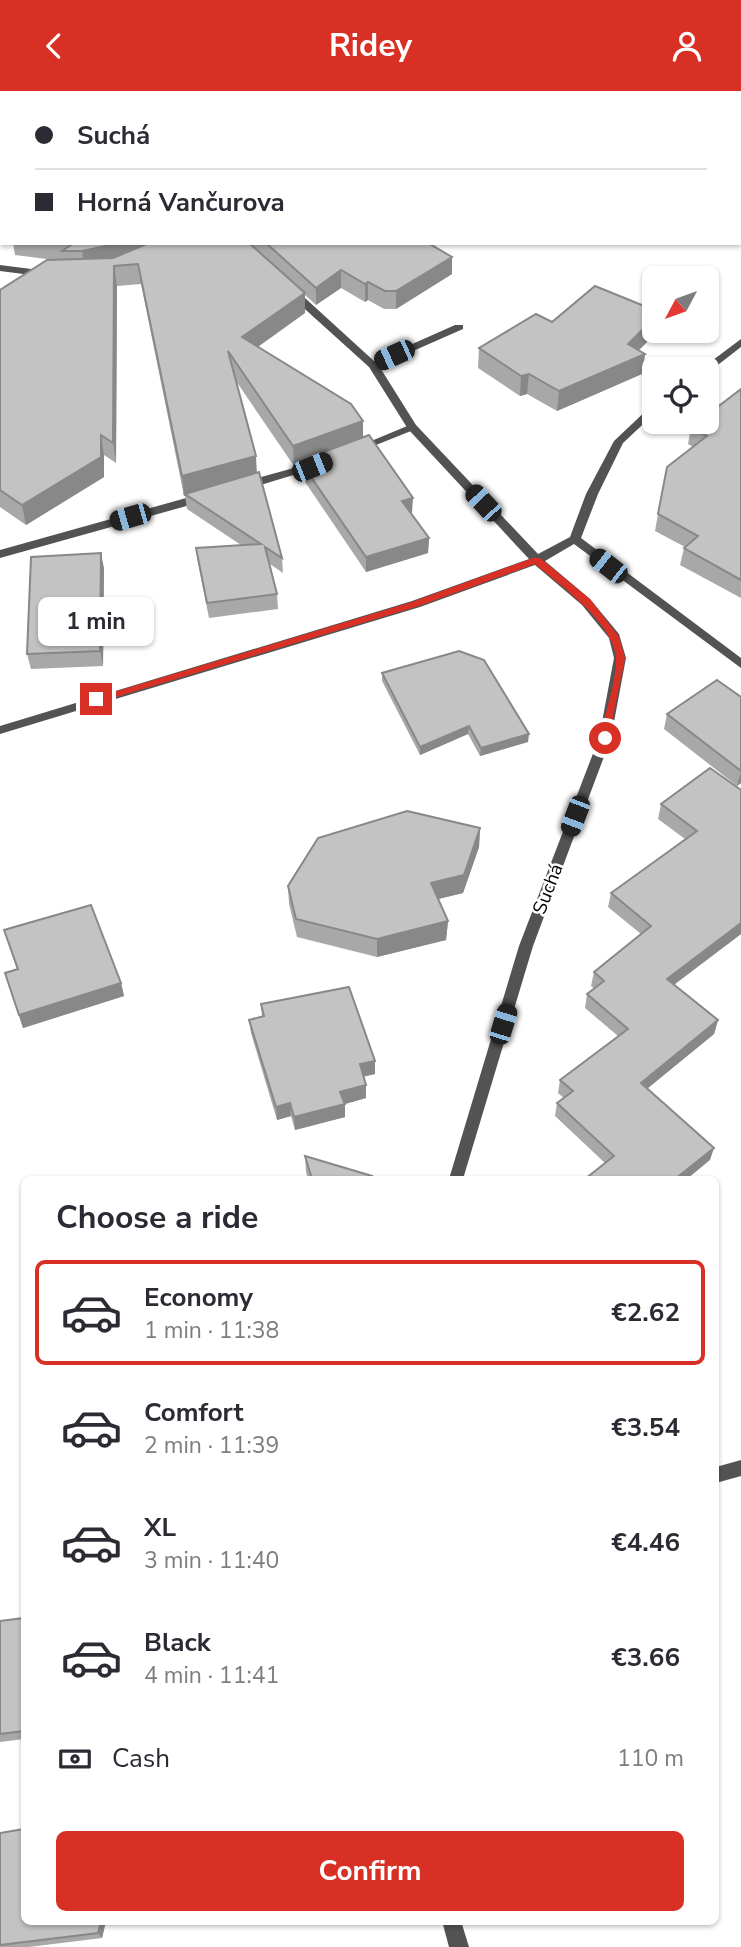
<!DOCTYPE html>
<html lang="en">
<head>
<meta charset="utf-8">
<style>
  body { margin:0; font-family:"Nunito Sans",sans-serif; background:#f7f7f7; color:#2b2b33; height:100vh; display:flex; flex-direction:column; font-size:26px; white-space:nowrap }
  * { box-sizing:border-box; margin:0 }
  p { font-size:23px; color:#7c7c81 }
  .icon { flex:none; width:38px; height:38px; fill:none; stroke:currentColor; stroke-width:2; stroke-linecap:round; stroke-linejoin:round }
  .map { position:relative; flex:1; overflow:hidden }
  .details { position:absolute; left:21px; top:1085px; width:698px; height:749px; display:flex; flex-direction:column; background:#fff; border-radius:10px; box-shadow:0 2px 5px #0004 }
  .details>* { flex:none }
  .hud { position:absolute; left:0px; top:0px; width:742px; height:154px; box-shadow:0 2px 5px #0004; display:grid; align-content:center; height:154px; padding:0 35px; background:#fff }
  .needle { width:46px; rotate:229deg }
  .tools { position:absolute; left:642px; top:175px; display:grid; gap:14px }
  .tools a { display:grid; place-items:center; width:77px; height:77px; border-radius:10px; background:#fff; box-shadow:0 2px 5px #0004; font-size:35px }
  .end { position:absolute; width:32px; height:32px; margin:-16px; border:9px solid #d93025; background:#fff; box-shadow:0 0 0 4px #fff }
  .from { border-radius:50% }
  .bubble { position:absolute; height:49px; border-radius:10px; background:#fff; box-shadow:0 2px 5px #0004; font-size:23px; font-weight:700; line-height:49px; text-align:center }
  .car { position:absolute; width:21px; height:42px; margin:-21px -10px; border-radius:9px; box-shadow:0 0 5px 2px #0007; background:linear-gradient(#222 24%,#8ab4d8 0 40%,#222 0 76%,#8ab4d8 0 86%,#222 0) }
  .hud b { display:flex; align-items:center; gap:24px; height:66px; font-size:26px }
  .hud b+b { border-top:2px solid #e1e1e2 }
  .hud i { width:18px; height:18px; background:#2b2b33 }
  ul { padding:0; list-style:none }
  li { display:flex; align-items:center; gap:21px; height:105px; margin:0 14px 10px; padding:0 21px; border:4px solid transparent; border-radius:10px }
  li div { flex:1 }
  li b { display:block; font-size:26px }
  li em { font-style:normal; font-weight:700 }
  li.current { border-color:#d93025 }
  li>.icon { width:63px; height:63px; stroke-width:1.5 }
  h2 { padding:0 35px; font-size:32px; line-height:84px }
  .pay { display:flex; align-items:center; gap:18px; height:77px; padding:0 35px; font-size:26px }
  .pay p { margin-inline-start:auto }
  .button { display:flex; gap:14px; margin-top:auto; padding:14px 35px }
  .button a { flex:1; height:80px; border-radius:10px; background:#d93025; color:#fff; font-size:28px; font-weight:700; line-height:80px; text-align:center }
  header { display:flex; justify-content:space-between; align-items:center; height:91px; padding:0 35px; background:#d93025; color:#fff; font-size:32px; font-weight:700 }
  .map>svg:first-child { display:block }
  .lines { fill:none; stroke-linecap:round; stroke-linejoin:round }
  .service { fill:#535353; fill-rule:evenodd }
  .minor { fill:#535353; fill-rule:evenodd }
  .wall { fill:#a8a8a8 }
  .shaded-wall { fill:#888 }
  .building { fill:#c3c3c3; stroke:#888; stroke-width:2 }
  .route { fill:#d93025 }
  .labels { text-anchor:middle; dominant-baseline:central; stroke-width:5; stroke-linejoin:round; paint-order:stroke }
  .street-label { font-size:19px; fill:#000; stroke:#fff }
</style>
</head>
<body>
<header><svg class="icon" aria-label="back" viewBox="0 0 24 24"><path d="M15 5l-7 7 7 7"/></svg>Ridey<svg class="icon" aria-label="person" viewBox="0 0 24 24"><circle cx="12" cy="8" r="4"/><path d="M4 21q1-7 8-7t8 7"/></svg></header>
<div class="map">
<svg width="741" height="1856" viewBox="0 0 741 1856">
  <rect width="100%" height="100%" fill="#fff"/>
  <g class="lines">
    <g class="service">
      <path d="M412 333 417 336 416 338 361 360 357 361 352 358Z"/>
      <path d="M319 370 324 373 323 375 244 399 238 395 240 392Z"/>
      <path d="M204 402 208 403V409L0 467V459Z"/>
    </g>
    <g class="minor">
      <path d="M0 174 47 180 52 183 47 186 0 180Z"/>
      <path d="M286 197H294L374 270 455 234H463V238L379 275 416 334 538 463 570 446 586 403 614 350 650 316 654 315V323L623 352 598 403 581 447 741 567V577L574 453 545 470 590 508 619 543 626 567 611 647 533 855 463 1088H449L519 855 599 647 614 567 609 547 582 514 535 474 420 516 0 643V635L412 510 529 468 408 338 369 276 286 201Z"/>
      <path d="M741 248V256L710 280 701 278Z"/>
      <path d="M741 1369V1385L716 1392V1376Z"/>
      <path d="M442 1830H461L469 1856H449Z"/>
    </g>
  </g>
  <g class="wall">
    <path d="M462 0H575L578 2H465Z"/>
    <path d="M13 152H249L252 155V152H428L452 183 396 218H384L368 209 365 211 341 197 316 214 305 204V222L258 256 363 347 412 422 411 423 429 447 428 462 366 481 301 385 300 373 294 375 236 290 257 382 282 467 283 482 270 473 277 503 278 518 209 527 198 472 196 457 241 454 187 418 185 405H184L141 193 117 195 116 372 104 364V386L26 434 0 416V199L55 169 15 164Z"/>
    <path d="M552 231 657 241 638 260 645 263 642 283 557 320 527 303 520 305 478 277 479 257Z"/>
    <path d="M741 298V507L680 474 684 457 685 456 655 440 658 423 693 356 688 353 691 337Z"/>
    <path d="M104 477 103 575 31 578 27 563Z"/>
    <path d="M382 582 528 651 480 665 468 643 420 664 382 590Z"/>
    <path d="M741 606V692L737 695 664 638 667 623Z"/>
    <path d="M710 677 741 843 674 894 718 929 714 943 647 998 710 1069 605 1072 555 1025 557 1012 564 1007 558 1002 560 989 618 945 585 917 587 903 595 898 591 895 594 881 641 843 608 816 611 802 685 748 658 728 661 713Z"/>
    <path d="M480 737 479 756 463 802 438 808 448 830 446 849 377 866 297 846 289 813 288 795Z"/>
    <path d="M4 839 121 892 124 905 23 937 9 895 17 879Z"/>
    <path d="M261 913 375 983 363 986 366 994V1007L345 1013V1026L295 1039 291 1025 277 1029 251 942 249 929 262 926Z"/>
    <path d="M305 1065 372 1085V1088H308L306 1081Z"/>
    <path d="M24 1527V1648L0 1651V1530Z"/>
    <path d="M0 1742 24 1830H106L102 1847 29 1856H0Z"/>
  </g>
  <g class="shaded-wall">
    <path d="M59 0H96L93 2H56Z"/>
    <path d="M2 32V53L0 54V33Z"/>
    <path d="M120 152H159L85 180 82 160Z"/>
    <path d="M452 166V183L396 218V200Z"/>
    <path d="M114 175 117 195 116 372 113 352Z"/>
    <path d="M341 179V197L316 214V197Z"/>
    <path d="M368 191V209L365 211V193Z"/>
    <path d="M305 202V222L243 266 242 246Z"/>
    <path d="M654 227V240H657V241L627 271 645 263 642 283 557 320 559 300 628 253Z"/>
    <path d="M529 283 527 303 520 305 521 285Z"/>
    <path d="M363 330V350L300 370V373L294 375 293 355Z"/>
    <path d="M101 344 104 364V386L26 434 22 414Z"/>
    <path d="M256 365 257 385 185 403V405H184L182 385Z"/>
    <path d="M413 407 412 422 402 425V410Z"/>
    <path d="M429 447 428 462 366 481V466Z"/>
    <path d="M101 462 104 477 103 575 100 560Z"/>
    <path d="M469 635 468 643 420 664V656Z"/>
    <path d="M529 643 528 651 480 665 481 657Z"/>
    <path d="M741 680V692L737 695Z"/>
    <path d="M480 737 479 756 463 802 430 810 431 792Z"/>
    <path d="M448 830 446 849 377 866V848Z"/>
    <path d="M741 832V843L664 901 667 888Z"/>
    <path d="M121 892 124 905 23 937 19 924Z"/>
    <path d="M718 929 714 943 638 1005 641 992Z"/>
    <path d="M375 970V983L360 986V973Z"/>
    <path d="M366 994V1007L345 1013V1026L295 1039 294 1026 340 1001Z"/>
    <path d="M290 1012 291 1025 277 1029 276 1016Z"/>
    <path d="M714 1057 710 1069 687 1088H675Z"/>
    <path d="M101 1830H106L102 1847 98 1842Z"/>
  </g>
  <g class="building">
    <path d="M0 0H59L56 2H2V32L0 33Z"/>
    <path d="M502 0H575L578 2H506Z"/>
    <path d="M74 152H120L82 160H62Z"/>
    <path d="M149 152H249L305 202 242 246 351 313 363 330 293 355 228 260 256 365 182 385 138 173 114 175 113 352 101 344V366L22 414 0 399V199L47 169 113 167Z"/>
    <path d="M266 152H428L452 166 396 200H385L368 191 365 193 341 179 316 197Z"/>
    <path d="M595 195 654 219V227L628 253 645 263 559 300 529 283 521 285 479 257 536 223 552 231Z"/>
    <path d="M741 298V489L684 457 698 445 658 423 667 376 707 345 691 337 699 331H707V324Z"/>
    <path d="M369 344 413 407 402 410 429 447 366 466 300 370Z"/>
    <path d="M259 381 282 467 265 456 277 503 207 512 196 457 261 453 185 403Z"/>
    <path d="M101 462 100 560 27 563 31 466Z"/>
    <path d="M459 560 484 569 529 643 481 657 469 635 420 656 382 582Z"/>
    <path d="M717 589 741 606V680L667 623Z"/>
    <path d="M710 677 741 699V832L667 888 718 929 641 992 714 1057 675 1088H585L614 1065 557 1012 573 1000 560 989 628 938 587 903 604 890 594 881 651 835 611 802 697 740 661 713Z"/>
    <path d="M407 720 480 737 464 784 431 792 448 830 377 848 296 828 288 795 318 747Z"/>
    <path d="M91 814 121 892 19 924 5 882 18 878 4 839Z"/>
    <path d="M349 896 375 970 360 973 366 994 340 1001 345 1013 294 1026 290 1012 276 1016 249 929 264 925 261 913Z"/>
    <path d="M305 1065 372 1085 371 1088H312Z"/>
    <path d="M24 1527V1640L0 1643V1530Z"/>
    <path d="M24 1738V1830H101L98 1842 0 1854V1742Z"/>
  </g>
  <path class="route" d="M533 467H540L590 508 619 546 625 567 608 650 600 647C604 625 617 589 616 567 614 532 560 494 535 473L419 515 96 612 91 608 412 511Z"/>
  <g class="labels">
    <g class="street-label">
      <text transform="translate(548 798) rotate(-69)">Suchá</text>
    </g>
  </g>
</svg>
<div class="tools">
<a><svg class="needle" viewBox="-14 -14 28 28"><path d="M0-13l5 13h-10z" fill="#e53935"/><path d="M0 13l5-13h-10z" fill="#7c7c81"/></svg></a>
<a><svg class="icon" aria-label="locate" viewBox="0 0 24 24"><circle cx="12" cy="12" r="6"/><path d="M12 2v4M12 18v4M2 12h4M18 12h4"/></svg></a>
</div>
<i class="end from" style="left:605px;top:647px"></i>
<i class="end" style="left:96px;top:608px"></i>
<div class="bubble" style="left:38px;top:506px;width:116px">1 min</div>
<i class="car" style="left:394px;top:264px;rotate:246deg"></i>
<i class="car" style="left:312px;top:376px;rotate:68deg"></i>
<i class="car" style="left:483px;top:412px;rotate:317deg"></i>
<i class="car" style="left:130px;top:426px;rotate:254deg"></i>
<i class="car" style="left:608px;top:475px;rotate:308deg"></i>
<i class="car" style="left:575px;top:725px;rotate:201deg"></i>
<i class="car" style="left:503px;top:933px;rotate:17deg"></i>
<div class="hud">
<b><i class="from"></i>Suchá</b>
<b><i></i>Horná Vančurova</b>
</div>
<section class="details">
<h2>Choose a ride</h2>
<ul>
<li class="current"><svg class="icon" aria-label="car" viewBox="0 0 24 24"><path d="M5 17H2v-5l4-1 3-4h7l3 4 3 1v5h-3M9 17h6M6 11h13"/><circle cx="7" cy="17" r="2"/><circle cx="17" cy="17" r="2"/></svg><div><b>Economy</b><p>1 min · 11:38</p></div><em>€2.62</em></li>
<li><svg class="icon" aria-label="car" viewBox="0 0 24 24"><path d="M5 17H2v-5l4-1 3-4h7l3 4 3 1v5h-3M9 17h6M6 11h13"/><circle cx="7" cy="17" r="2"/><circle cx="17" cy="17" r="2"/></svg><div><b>Comfort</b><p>2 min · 11:39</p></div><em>€3.54</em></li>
<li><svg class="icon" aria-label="car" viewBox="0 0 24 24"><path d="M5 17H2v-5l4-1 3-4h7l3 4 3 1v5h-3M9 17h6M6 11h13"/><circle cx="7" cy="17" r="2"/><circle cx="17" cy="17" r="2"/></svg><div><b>XL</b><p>3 min · 11:40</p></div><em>€4.46</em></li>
<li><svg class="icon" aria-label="car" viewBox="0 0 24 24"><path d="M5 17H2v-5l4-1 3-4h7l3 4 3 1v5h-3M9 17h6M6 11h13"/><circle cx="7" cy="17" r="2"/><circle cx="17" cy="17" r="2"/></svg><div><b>Black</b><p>4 min · 11:41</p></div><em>€3.66</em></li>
</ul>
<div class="pay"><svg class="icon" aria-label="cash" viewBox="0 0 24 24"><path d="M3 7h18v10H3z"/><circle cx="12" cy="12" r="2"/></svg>Cash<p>110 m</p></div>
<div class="button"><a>Confirm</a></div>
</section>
</div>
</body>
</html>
